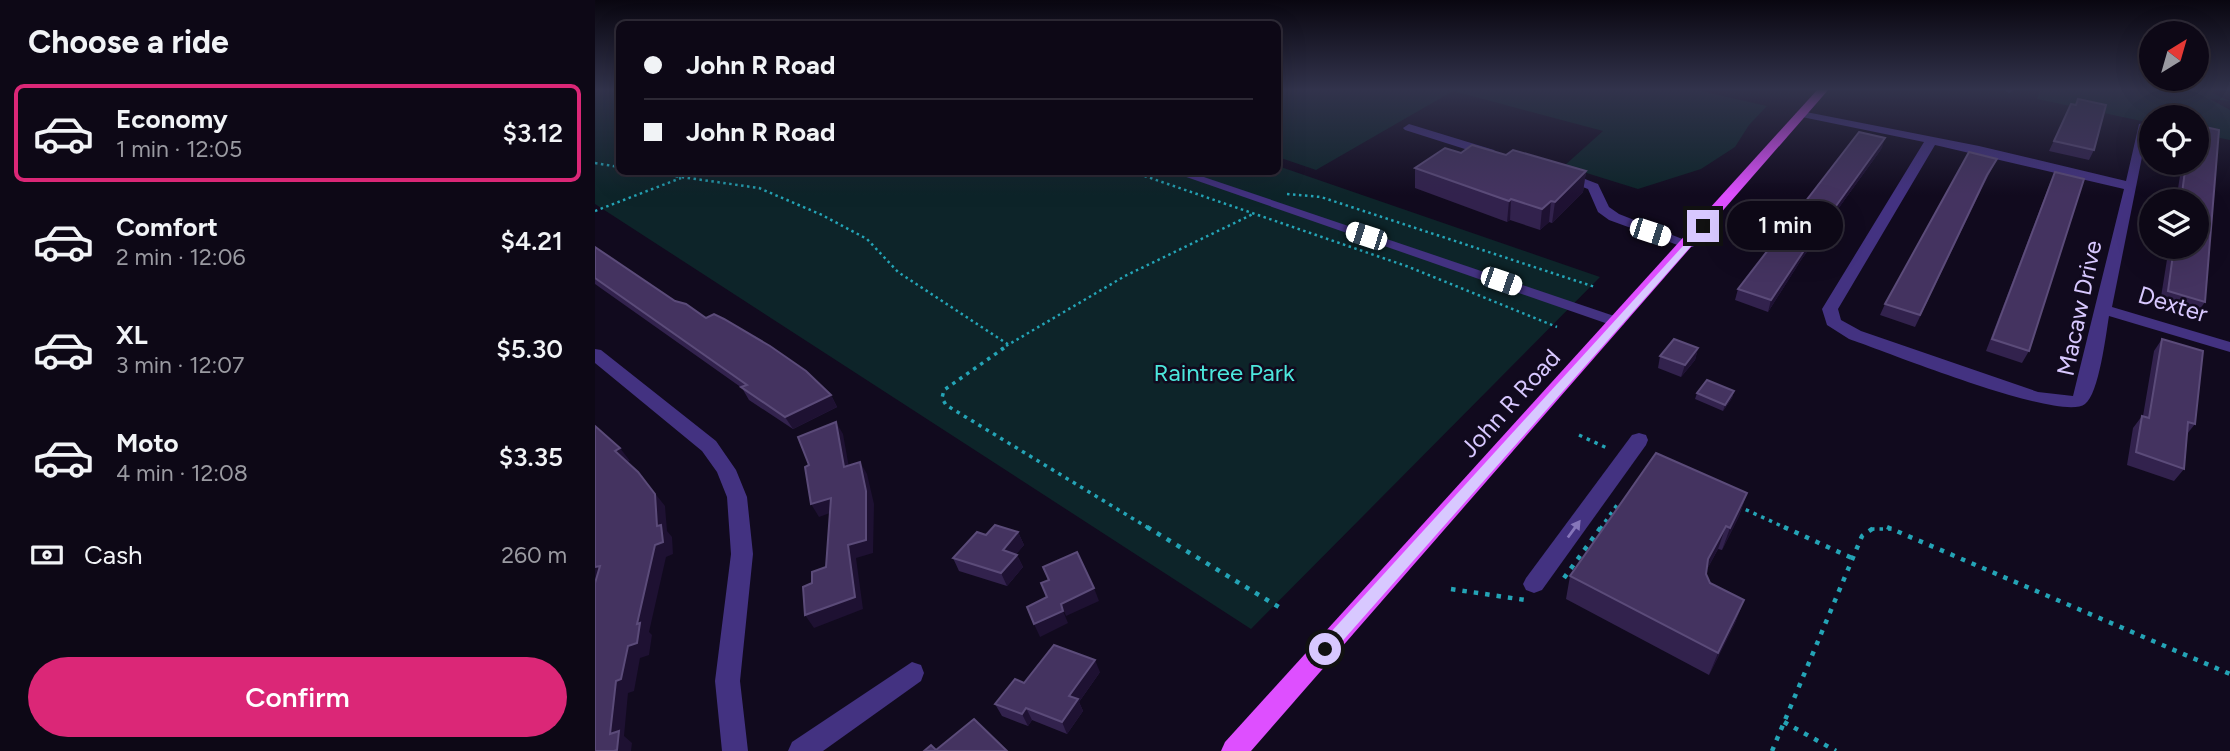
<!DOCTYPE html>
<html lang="en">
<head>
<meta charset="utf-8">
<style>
  body { margin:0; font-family:Figtree,sans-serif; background:#1b1623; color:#f1f3f6; height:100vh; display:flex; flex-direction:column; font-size:26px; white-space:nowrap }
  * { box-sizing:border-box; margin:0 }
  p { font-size:23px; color:#9a9aa1 }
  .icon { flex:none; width:38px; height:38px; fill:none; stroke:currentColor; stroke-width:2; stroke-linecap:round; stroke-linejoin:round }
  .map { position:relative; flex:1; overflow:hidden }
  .sheet { display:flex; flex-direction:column; background:#0d0816; width:595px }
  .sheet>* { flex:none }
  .hud { position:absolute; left:21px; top:21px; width:665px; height:154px; border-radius:10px; box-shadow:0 7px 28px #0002,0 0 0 2px #2d2935; display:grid; align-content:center; height:154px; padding:0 28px; background:#0d0816 }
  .needle { width:46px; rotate:37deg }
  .controls { position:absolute; left:1544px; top:21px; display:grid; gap:14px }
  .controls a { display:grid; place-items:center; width:70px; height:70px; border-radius:50%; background:#0d0816; box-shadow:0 7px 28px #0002,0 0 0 2px #2d2935; font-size:35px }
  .end { position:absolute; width:32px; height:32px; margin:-16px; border:9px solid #d8c8ff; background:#111; box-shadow:0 0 0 4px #111 }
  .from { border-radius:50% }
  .bubble { position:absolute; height:49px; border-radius:24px; background:#0d0816; box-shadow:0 7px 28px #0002,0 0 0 2px #2d2935; font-size:23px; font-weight:600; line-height:49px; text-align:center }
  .car { position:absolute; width:21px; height:42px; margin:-21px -10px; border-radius:9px; box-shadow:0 0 5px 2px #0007; background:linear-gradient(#fff 24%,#345 0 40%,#fff 0 76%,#345 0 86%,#fff 0) }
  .hud b { display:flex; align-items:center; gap:24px; height:66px; font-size:26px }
  .hud b+b { border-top:2px solid #2d2935 }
  .hud i { width:18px; height:18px; background:#f1f3f6 }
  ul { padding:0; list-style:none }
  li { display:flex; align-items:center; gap:21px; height:98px; margin:0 14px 10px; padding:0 14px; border:4px solid transparent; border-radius:10px }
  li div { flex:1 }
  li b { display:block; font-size:26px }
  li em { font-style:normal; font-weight:600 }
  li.on { border-color:#db2777 }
  li>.icon { width:63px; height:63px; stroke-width:1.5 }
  h2 { padding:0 28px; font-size:32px; line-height:84px }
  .pay { display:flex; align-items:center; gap:18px; height:77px; padding:0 28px; font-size:26px }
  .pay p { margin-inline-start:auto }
  .button { display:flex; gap:14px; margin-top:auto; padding:14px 28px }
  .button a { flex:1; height:80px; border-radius:42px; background:#db2777; color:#fff; font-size:28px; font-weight:600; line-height:80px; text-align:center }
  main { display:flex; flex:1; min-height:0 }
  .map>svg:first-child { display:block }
  .green { fill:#0d2429 }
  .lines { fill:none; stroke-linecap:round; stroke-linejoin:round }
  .path-far2 { stroke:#24a4b6; stroke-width:2.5; stroke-dasharray:2.5 3.5; stroke-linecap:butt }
  .path-far1 { stroke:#24a4b6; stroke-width:3.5; stroke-dasharray:3.5 5; stroke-linecap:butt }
  .path { stroke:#24a4b6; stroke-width:4.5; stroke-dasharray:4.5 7; stroke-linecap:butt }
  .minor { fill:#433281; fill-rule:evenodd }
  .major { fill:#de4fff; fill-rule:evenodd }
  .wall { fill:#32224d }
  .shaded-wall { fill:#1e1132 }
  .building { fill:#443360; stroke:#5b4b79; stroke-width:2 }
  .oneway { fill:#8676ba }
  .route { fill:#d8c8ff }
  .labels { text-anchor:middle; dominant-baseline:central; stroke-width:5; stroke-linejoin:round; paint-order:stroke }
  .street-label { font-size:24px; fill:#d8c8ff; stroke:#110a1e }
  .park-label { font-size:24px; fill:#4ce7dc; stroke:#110a1e }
</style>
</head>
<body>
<main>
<section class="sheet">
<h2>Choose a ride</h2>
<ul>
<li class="on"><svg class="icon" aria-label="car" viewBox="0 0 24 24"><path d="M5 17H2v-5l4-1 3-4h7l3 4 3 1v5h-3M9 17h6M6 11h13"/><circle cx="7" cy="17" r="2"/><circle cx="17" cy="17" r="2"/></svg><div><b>Economy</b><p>1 min · 12:05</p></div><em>$3.12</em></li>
<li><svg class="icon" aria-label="car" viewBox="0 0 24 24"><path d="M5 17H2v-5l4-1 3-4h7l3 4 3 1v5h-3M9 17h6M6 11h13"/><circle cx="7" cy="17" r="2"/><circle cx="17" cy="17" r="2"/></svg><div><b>Comfort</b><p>2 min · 12:06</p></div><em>$4.21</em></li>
<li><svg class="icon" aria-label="car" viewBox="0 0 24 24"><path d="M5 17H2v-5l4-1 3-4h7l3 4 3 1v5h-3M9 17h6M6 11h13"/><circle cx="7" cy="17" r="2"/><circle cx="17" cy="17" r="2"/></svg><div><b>XL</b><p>3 min · 12:07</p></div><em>$5.30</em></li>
<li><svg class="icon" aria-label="car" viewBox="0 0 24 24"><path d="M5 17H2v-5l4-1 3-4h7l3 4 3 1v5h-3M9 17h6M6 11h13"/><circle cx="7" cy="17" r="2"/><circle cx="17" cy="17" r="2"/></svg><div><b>Moto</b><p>4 min · 12:08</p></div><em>$3.35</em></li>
</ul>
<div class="pay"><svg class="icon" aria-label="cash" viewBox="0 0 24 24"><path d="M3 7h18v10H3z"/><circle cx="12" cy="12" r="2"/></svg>Cash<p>260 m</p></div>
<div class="button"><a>Confirm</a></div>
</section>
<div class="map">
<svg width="1635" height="751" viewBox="0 0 1635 751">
  <rect width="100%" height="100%" fill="#110a1e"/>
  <g class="green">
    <path d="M0 89H24V172H682L683 166 1005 277 656 629 0 204Z"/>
    <path d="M683 89H1097L1172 106 1154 125 1140 147 1106 169 1043 189 969 166 1008 131 858 91 721 170 683 157Z"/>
    <path d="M1446 89H1620L1618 93 1635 101 1615 99 1635 110V140L1601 133V117H1556V123L1442 99Z"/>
  </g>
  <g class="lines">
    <g class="path-far2">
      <path d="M0 163 24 167"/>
      <path d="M51 172 164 188 227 215 272 239 303 272 414 345"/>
      <path d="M538 172 814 267 962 327"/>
      <path d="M692 194 726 197 1000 287"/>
      <path d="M0 211 86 178"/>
      <path d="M406 349 530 276 658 214"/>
    </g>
    <g class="path-far1">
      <path d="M409 348 349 390 347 398 351 405 555 529"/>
      <path d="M984 435 1014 449"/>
      <path d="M1143 506 1193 529"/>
      <path d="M1005 529 1024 502"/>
      <path d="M1276 529H1298"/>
    </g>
    <g class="path">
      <path d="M552 527 687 609"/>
      <path d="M1189 527 1257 558"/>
      <path d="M1292 527 1635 674"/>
      <path d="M969 578 1006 527"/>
      <path d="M856 589 930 600"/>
      <path d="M1189 722 1241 751"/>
      <path d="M1177 751 1267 536 1280 527"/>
    </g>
    <g class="minor">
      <path d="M1409 89H1420L1414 93Z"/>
      <path d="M1206 111 1384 146 1531 181 1544 124 1554 122 1517 307 1635 342V352L1514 316C1511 334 1504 394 1490 404 1466 423 1290 351 1254 339L1232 325 1227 309 1329 142 1202 116 1200 114ZM1340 145 1529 189 1478 396 1443 392 1266 331 1246 320 1243 309Z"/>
      <path d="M814 124 899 150 901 153 895 157 810 130 808 128Z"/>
      <path d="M969 171 1003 184 1014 207 1024 214 1100 244 1098 247H1088L1014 220 1003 212 993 189 964 178 963 175Z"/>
      <path d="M577 172H594L1028 319 1030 322 1028 325H1016Z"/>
      <path d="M0 349 6 350 121 441 141 470 152 497 158 554 145 681 153 751H127L120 681 136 554 132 497 122 472 107 451 0 363Z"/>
      <path d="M1044 433 1051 435 1053 440 1051 445 947 590 939 593 931 590 928 584 931 578 1037 435Z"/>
      <path d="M317 662 326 665 329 673 326 681 228 751H193L197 742Z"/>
    </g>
    <path class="major" d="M1223 89H1234L656 751H626L630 742Z"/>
  </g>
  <g class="wall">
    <path d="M1476 104 1499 150 1494 160 1454 151Z"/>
    <path d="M1287 148 1206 260 1173 312 1140 300 1143 289Z"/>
    <path d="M866 153 911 155 991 171 988 192 957 223 954 222 945 230 915 220 912 222 820 188V168Z"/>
    <path d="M1402 159 1388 186 1320 327 1285 315 1290 304Z"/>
    <path d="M1587 163H1601L1610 302 1602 313 1565 303 1574 247H1601V201H1581Z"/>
    <path d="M1460 172 1434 351 1427 363 1391 351 1455 183Z"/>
    <path d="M0 247 80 301 111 318 236 395 242 407 198 429 154 400 147 388 0 284Z"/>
    <path d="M1567 339 1600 424 1592 434 1589 469 1579 481 1532 465 1538 428 1547 416H1548L1559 351Z"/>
    <path d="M1103 348 1100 360 1086 377 1063 368 1065 356Z"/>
    <path d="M1139 391 1137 398 1128 411 1100 399 1102 393Z"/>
    <path d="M1152 493 1144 516 1127 550 1123 549 1111 571V574L1115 583 1149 600 1140 623 1114 675 971 599 975 576Z"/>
    <path d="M423 532 429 545 421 554 422 555 428 567 412 586 364 571 358 558 391 535Z"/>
    <path d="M505 672 484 702 488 711 472 734 437 720 433 726 407 716 400 704Z"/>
  </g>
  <g class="shaded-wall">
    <path d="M1290 138 1287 148 1206 260 1173 312 1176 300 1210 249Z"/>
    <path d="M991 171 988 192 957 223 960 202Z"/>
    <path d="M916 199 915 220 912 222 914 201Z"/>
    <path d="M956 201 954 222 945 230 947 209Z"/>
    <path d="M1103 348 1100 360 1086 377 1090 365Z"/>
    <path d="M1139 391 1137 398 1128 411 1130 405Z"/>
    <path d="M236 395 242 407 198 429 190 417Z"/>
    <path d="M241 422 248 434 256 479 249 467Z"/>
    <path d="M25 448 35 461 30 463 20 451Z"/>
    <path d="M265 462 272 474 279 504 278 553 261 558 268 609 219 628 210 615 253 545Z"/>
    <path d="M43 472 70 506 72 531 77 537 78 554 71 557 54 632 57 635 54 655 45 658 39 691 33 693 29 736 37 743 36 751H19L15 734 21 681 42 624 62 526Z"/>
    <path d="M1152 493 1144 516 1127 550 1135 528Z"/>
    <path d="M236 498 243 510 224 517 216 504Z"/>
    <path d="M1131 526 1123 549 1105 582 1113 559Z"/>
    <path d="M423 532 429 545 414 563 408 550Z"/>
    <path d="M422 555 428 567 412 586 406 573Z"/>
    <path d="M5 566 4 583 0 579V567Z"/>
    <path d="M499 588 504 601 471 616 466 604Z"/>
    <path d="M1149 600 1140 623 1114 675 1123 653Z"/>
    <path d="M468 611 473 623 445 637 439 624Z"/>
    <path d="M500 660 505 672 484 702 488 711 472 734 467 722 474 696Z"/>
    <path d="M431 708 437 720 433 726 427 714Z"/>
  </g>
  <g class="building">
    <path d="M1483 99 1511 105 1499 150 1459 141 1476 104 1481 105Z"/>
    <path d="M1601 125 1624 130 1610 302 1573 291 1579 247H1601V201H1586L1591 163H1601Z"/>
    <path d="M1264 132 1290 138 1210 249 1176 300 1143 289Z"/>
    <path d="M877 145 911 155 918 150 991 171 960 202 956 201 947 209 916 199 914 201 820 168 850 148 866 153Z"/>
    <path d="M1374 152 1402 159 1392 175 1325 315 1290 304Z"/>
    <path d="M1460 172 1489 179 1434 351 1397 339Z"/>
    <path d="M0 247 80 301 91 304 111 318 119 314 129 319 175 346 211 371 236 395 190 417 146 387 152 385 0 278Z"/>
    <path d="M1079 339 1103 348 1090 365 1065 356Z"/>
    <path d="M1567 339 1608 351 1600 424 1593 422 1589 469 1541 452 1547 416 1554 418Z"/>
    <path d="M1112 380 1139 391 1130 405 1102 393Z"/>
    <path d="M241 422 249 467 265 462 271 491V540L253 545 260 597 210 615 208 587 217 583V572L231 567 236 498 216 504 210 467 214 465 203 437Z"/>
    <path d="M0 426 25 448 20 451 43 472 60 494 62 526 66 525 68 542 60 545 42 624 45 623 42 643 33 646 26 679 21 681 15 734 24 731 22 750 19 751H0V583L5 566 0 567Z"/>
    <path d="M1061 453 1152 493 1135 528 1131 526 1113 559 1111 574 1115 583 1149 600 1123 653 975 576Z"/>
    <path d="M400 525 423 532 408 550 422 555 406 573 358 558 382 532 391 535Z"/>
    <path d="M482 552 499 588 466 604 468 611 439 624 432 607 452 597 446 583 454 580 448 567Z"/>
    <path d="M459 645 500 660 474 696 483 699 467 722 431 708 427 714 400 704 420 679 429 683Z"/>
    <path d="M379 719 412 751H329L336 745 341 750Z"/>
  </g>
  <defs><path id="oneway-solid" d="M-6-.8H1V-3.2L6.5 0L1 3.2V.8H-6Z" transform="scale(1.75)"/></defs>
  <use class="oneway" href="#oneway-solid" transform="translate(979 529) rotate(-54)"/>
  <linearGradient id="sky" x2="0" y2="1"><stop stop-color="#090610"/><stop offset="0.46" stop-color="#32334c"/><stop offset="1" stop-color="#32334c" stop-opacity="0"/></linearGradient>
  <rect width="1635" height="195" fill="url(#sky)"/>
  <path class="route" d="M1108 224 1112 228 736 654H725V644Z"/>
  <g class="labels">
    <g class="street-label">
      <text transform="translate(1578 304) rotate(17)">Dexter</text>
      <text transform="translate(1484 308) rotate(-78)">Macaw Drive</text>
      <text transform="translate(915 403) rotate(-48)">John R Road</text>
    </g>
    <g class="park-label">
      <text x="629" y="372">Raintree Park</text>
    </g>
  </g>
</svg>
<div class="controls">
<a><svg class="needle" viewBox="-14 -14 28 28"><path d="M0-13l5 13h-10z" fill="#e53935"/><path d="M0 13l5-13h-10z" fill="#9a9aa1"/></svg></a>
<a><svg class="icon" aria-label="locate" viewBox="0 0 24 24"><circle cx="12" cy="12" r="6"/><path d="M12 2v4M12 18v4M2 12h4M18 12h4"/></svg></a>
<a><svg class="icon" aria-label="layers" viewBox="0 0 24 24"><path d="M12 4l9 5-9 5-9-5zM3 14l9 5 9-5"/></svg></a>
</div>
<i class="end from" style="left:730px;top:649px"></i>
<i class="end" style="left:1108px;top:226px"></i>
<div class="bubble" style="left:1132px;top:201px;width:116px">1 min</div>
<i class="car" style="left:1055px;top:232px;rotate:108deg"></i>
<i class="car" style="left:771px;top:236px;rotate:288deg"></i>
<i class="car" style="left:906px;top:281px;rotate:109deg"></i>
<div class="hud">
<b><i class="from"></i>John R Road</b>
<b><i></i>John R Road</b>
</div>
</div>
</main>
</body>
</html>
